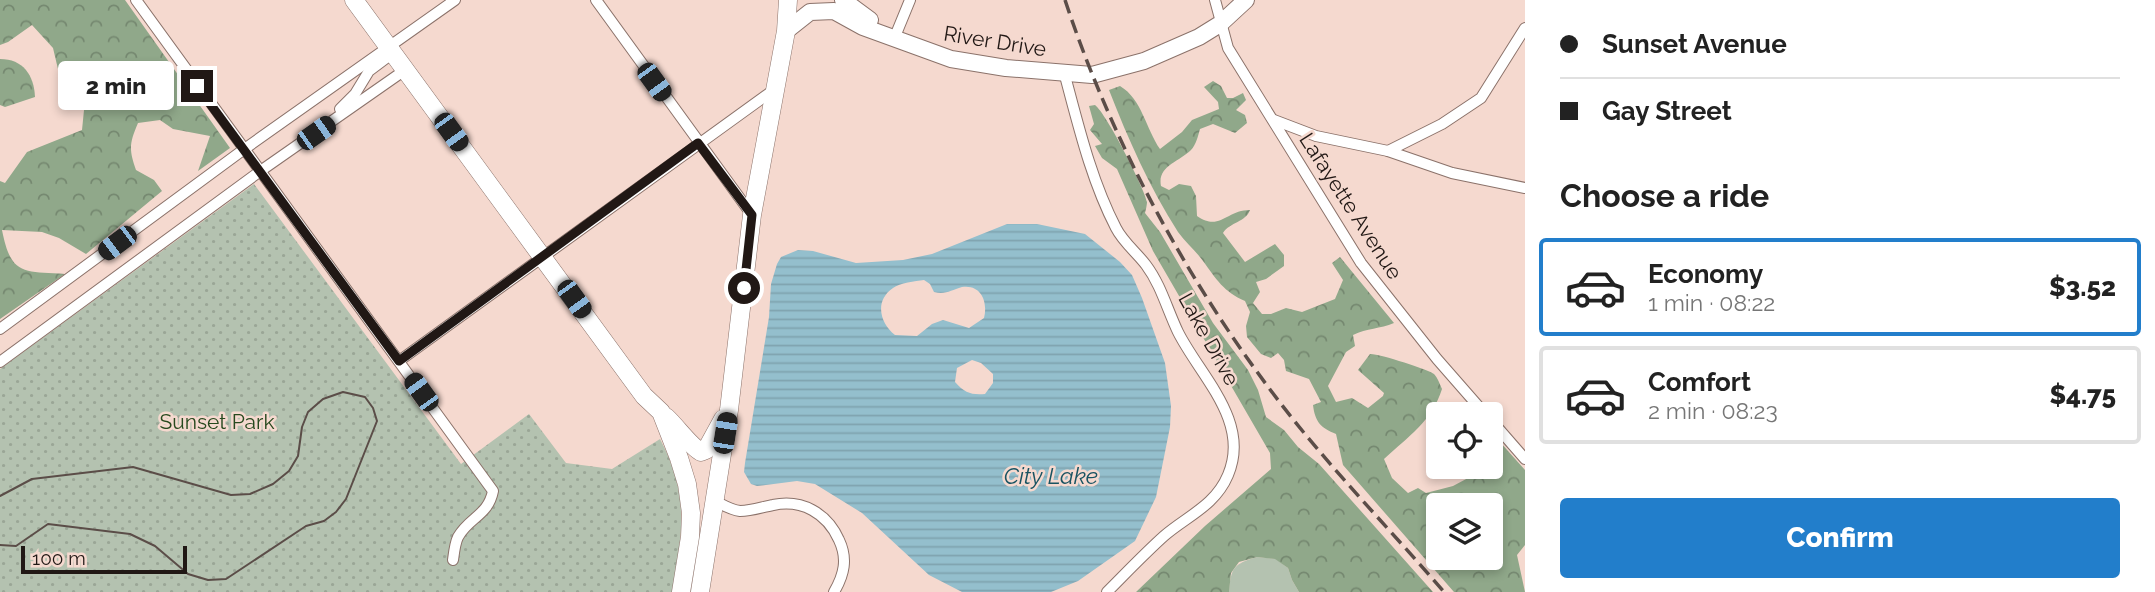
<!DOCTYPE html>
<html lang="en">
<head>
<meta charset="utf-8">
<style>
  body { margin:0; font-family:Raleway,sans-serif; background:#f2f2f2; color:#222; height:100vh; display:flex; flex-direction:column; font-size:26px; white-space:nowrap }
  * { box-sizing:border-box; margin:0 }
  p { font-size:23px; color:#767676 }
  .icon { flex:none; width:38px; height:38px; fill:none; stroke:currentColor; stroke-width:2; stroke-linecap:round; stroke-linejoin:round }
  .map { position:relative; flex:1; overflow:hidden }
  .sheet { display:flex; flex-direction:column; background:#fff; width:630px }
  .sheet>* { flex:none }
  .hud { display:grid; align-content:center; height:154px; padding:0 35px; background:#fff }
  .fabs { position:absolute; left:1426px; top:402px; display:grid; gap:14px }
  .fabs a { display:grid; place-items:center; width:77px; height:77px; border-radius:7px; background:#fff; box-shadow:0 4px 10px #0003; font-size:35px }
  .scale { position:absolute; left:21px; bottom:18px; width:166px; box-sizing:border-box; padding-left:7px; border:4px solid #211815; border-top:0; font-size:19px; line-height:24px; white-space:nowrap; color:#211815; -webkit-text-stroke:5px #f5d9cf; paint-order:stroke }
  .end { position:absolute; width:32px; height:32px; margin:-16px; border:9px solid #211815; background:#fff; box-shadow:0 0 0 4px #fff }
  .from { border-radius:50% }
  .bubble { position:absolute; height:49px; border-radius:7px; background:#fff; box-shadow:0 4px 10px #0003; font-size:23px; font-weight:800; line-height:49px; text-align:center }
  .car { position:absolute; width:21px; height:42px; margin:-21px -10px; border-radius:9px; box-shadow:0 0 5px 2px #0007; background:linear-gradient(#222 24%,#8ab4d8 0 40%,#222 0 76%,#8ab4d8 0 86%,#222 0) }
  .hud b { display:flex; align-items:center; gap:24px; height:66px; font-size:26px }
  .hud b+b { border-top:2px solid #e0e0e0 }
  .hud i { width:18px; height:18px; background:#222 }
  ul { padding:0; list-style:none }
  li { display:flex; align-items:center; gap:21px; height:98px; margin:0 14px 10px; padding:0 21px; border:4px solid #e0e0e0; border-radius:7px }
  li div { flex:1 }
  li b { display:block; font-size:26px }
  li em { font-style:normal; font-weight:800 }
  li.on { border-color:#227ecb }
  li>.icon { width:63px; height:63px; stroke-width:1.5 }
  h2 { padding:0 35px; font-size:32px; line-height:84px }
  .button { display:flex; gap:14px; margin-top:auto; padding:14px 35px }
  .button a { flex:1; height:80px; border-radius:7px; background:#227ecb; color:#fff; font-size:28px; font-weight:800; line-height:80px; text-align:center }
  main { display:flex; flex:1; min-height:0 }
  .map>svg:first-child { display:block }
  .grass { fill:#b4c2b0 }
  .forest { fill:url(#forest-crowns); fill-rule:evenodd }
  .park { fill:url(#park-dots) }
  .water { fill:url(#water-rules); fill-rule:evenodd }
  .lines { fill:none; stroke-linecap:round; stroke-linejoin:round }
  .street-casing { stroke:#8b726a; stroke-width:12 }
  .secondary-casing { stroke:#8b726a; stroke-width:18 }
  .primary-casing { stroke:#8b726a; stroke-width:19 }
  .street { stroke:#fff; stroke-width:10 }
  .secondary { stroke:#fff; stroke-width:16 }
  .primary { stroke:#fff; stroke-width:18 }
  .tram { stroke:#5b4d48; stroke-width:2 }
  .rail { stroke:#5b4d48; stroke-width:3.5; stroke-dasharray:14 7; stroke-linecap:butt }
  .route { stroke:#211815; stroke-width:9 }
  .labels { text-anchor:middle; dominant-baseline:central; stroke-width:5; stroke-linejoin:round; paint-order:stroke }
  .street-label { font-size:21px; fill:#211815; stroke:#f5d9cf }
  .park-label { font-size:21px; fill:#27491e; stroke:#f5d9cf }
  .water-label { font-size:23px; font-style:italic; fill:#185362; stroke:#f5d9cf }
</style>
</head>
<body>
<main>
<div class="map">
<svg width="1525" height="592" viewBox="0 0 1525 592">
  <defs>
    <pattern id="forest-crowns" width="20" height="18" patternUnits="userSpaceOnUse" patternTransform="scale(1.75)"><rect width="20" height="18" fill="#90a88a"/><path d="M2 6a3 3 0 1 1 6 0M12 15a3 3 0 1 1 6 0" fill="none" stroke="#758870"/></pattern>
    <pattern id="park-dots" width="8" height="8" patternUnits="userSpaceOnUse" patternTransform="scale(1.75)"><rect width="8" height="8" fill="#b4c2b0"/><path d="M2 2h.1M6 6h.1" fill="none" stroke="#9aa696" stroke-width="1.8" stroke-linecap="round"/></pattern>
    <pattern id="water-rules" width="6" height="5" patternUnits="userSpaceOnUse" patternTransform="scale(1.75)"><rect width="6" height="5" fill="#94bfcd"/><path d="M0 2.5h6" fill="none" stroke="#7fa3af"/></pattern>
  </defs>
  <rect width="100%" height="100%" fill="#f5d9cf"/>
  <path class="grass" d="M1257 557 1276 559 1288 568 1292 580 1299 592H1229C1231 568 1233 564 1257 557Z"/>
  <g class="forest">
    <path d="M0 0H125L230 148 198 171 210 136 173 129 160 120 138 123C129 144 129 150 136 170L154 180 162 191 86 254 59 238 42 232 2 230C11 276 23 271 65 274L0 319V181L5 183 27 152 82 130 84 110 66 103 53 48 32 25 8 42 0 45Z"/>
    <path d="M0 59C23 59 34 75 35 97L5 107 0 105Z"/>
    <path d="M1213 81 1221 86 1227 98H1233L1243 93 1246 100 1236 110 1245 115 1247 123 1235 133 1213 124 1200 129C1198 136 1196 145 1191 150 1179 162 1157 166 1161 186L1169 190 1179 184 1191 186 1196 196 1197 216C1220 232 1226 210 1250 210 1246 222 1230 222 1223 233L1245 262 1275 244 1284 255V266L1266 279 1256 282 1260 292 1253 303 1262 314H1271L1286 308 1302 312 1335 299 1343 280 1332 263 1340 257 1394 323C1380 329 1367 328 1353 335L1355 346 1346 352 1328 386 1336 402 1352 398 1368 408 1383 396 1384 393 1358 370 1370 354C1377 353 1430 370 1434 374 1438 378 1440 385 1442 389 1432 421 1408 437 1384 459L1392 478 1408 493 1418 488 1426 493 1453 486 1468 478 1466 467H1491V432L1525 470V545L1517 555 1525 592H1454L1343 465 1336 434C1321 428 1315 422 1313 405L1321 402 1309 379 1286 371 1284 360 1278 353 1271 358 1261 354 1247 337 1246 326 1250 312 1245 301C1224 292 1216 279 1203 261 1196 251 1186 243 1178 232 1150 188 1128 139 1109 90L1120 86C1142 99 1146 129 1160 149L1182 132 1192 120 1219 109 1218 102 1204 87ZM1438 506H1491V558H1438Z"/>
    <path d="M1095 105C1106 113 1144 187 1147 202 1147 204 1146 210 1145 213L1160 232 1213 323 1248 370 1258 390 1266 417 1284 430 1298 447 1319 464 1433 592H1299L1292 580 1288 568 1275 559 1257 557 1239 562 1231 573 1229 592H1136L1205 526 1271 469 1270 453 1153 251 1117 169 1102 158 1095 146 1102 144 1090 130 1094 124 1089 106Z"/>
  </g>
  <path class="park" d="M254 184 461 464 529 414 566 463 612 469 660 439C690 496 682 532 673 592H0V369Z"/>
  <path class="water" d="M1007 224H1037L1085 234 1120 262 1132 275 1142 298 1165 363 1171 406 1170 427 1156 497 1135 541 1078 581 1051 592H962L929 575 862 513 815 484 797 481 757 486 751 484 744 472 745 463 769 317 771 284 777 264 781 257 798 250 813 251 856 263 903 260 932 254ZM924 280 930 284 934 292C946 295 951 290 962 287 982 284 988 303 984 318L969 328 943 320 932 324 917 336 895 335C880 323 874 301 893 288 900 283 915 281 924 280ZM972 360 981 363 993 374V383L985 394C971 395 965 393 955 382L957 368Z"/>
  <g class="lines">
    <g class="street-casing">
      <g id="street">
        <path d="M136 0 493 491C488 516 469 517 458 537 455 543 454 552 453 560"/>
        <path d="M596 0 752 215"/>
        <path d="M1215 0 1228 48 1361 263 1437 359 1486 415"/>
        <path d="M894 39 910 0"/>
        <path d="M1064 72C1078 124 1091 180 1116 228 1123 242 1137 253 1146 265 1161 285 1167 309 1178 332 1200 376 1251 421 1228 475 1215 506 1187 516 1164 536 1144 554 1126 573 1107 592"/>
        <path d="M340 109 355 94 369 71 393 53"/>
        <path d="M1274 120 1316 136 1388 151 1452 173 1525 188"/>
        <path d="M1388 151 1442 124 1481 98 1525 28"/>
        <path d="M0 329 243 150 455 0"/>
        <path d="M399 361 775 89"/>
        <path d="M0 362 259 172 405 70"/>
        <path d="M1491 420 1525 459"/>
        <path d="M715 501C723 505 731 510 740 511 752 511 762 507 773 505 802 499 827 513 839 540 848 559 844 575 834 592"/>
      </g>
    </g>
    <g class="secondary-casing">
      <g id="secondary">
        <path d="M843 0 870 20"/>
        <path d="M786 31 810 12 834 11 863 27 951 59 1006 68 1092 75 1144 61 1199 37 1220 24 1246 0"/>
      </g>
    </g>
    <g class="primary-casing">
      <g id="primary">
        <path d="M354 0 644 396 661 412 679 458 687 484 691 513 690 537 681 592"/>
        <path d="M666 417C677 427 690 446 701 452L706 450 723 419"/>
        <path d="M700 592 729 410 752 215 786 31 788 0"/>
      </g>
    </g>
    <use href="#street" class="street"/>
    <use href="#secondary" class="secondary"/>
    <use href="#primary" class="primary"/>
    <path class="tram" d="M0 496 32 479 133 467 231 495 250 494 273 484 289 471 298 456 302 427 308 412 323 399 343 392 365 397 373 408 377 421 346 499 336 512 324 521 306 526 226 579 208 580 188 574 155 546 130 534 48 524 16 546 0 545"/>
    <path class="rail" d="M1065 0C1112 142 1187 281 1278 400 1329 467 1389 528 1444 592"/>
  </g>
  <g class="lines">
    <path class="route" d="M197 86 399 361 698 143 752 215 744 288"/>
  </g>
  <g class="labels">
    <g class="street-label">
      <text transform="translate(995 41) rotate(9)">River Drive</text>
      <text transform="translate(1351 206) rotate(57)">Lafayette Avenue</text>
      <text transform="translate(1209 339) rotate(61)">Lake Drive</text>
    </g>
    <g class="park-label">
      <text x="217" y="421">Sunset Park</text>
    </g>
    <g class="water-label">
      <text x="1051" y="475">City Lake</text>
    </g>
  </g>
</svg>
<div class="fabs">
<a><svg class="icon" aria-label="locate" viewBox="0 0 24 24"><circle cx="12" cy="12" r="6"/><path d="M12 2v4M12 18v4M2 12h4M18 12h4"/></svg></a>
<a><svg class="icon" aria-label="layers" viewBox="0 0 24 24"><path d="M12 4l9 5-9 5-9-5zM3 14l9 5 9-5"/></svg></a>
</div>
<div class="scale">100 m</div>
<i class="end from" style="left:744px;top:288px"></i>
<i class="end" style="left:197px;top:86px"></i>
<div class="bubble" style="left:58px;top:61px;width:116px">2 min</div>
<i class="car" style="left:654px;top:82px;rotate:144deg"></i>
<i class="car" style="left:451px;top:132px;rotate:144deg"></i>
<i class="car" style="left:316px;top:133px;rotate:55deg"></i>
<i class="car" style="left:117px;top:243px;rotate:233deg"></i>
<i class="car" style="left:574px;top:299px;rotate:144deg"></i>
<i class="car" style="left:421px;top:392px;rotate:324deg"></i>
<i class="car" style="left:725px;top:433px;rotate:9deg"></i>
</div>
<section class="sheet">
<div class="hud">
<b><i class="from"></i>Sunset Avenue</b>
<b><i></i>Gay Street</b>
</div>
<h2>Choose a ride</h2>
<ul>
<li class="on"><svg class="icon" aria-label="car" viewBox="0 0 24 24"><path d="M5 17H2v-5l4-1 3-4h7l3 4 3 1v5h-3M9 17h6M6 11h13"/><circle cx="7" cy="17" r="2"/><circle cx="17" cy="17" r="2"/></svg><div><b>Economy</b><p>1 min · 08:22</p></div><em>$3.52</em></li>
<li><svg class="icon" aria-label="car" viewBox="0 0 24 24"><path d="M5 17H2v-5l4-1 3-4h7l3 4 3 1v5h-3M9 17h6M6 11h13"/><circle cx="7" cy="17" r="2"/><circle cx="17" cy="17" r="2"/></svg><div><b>Comfort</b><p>2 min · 08:23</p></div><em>$4.75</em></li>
</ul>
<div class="button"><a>Confirm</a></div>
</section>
</main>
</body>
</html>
